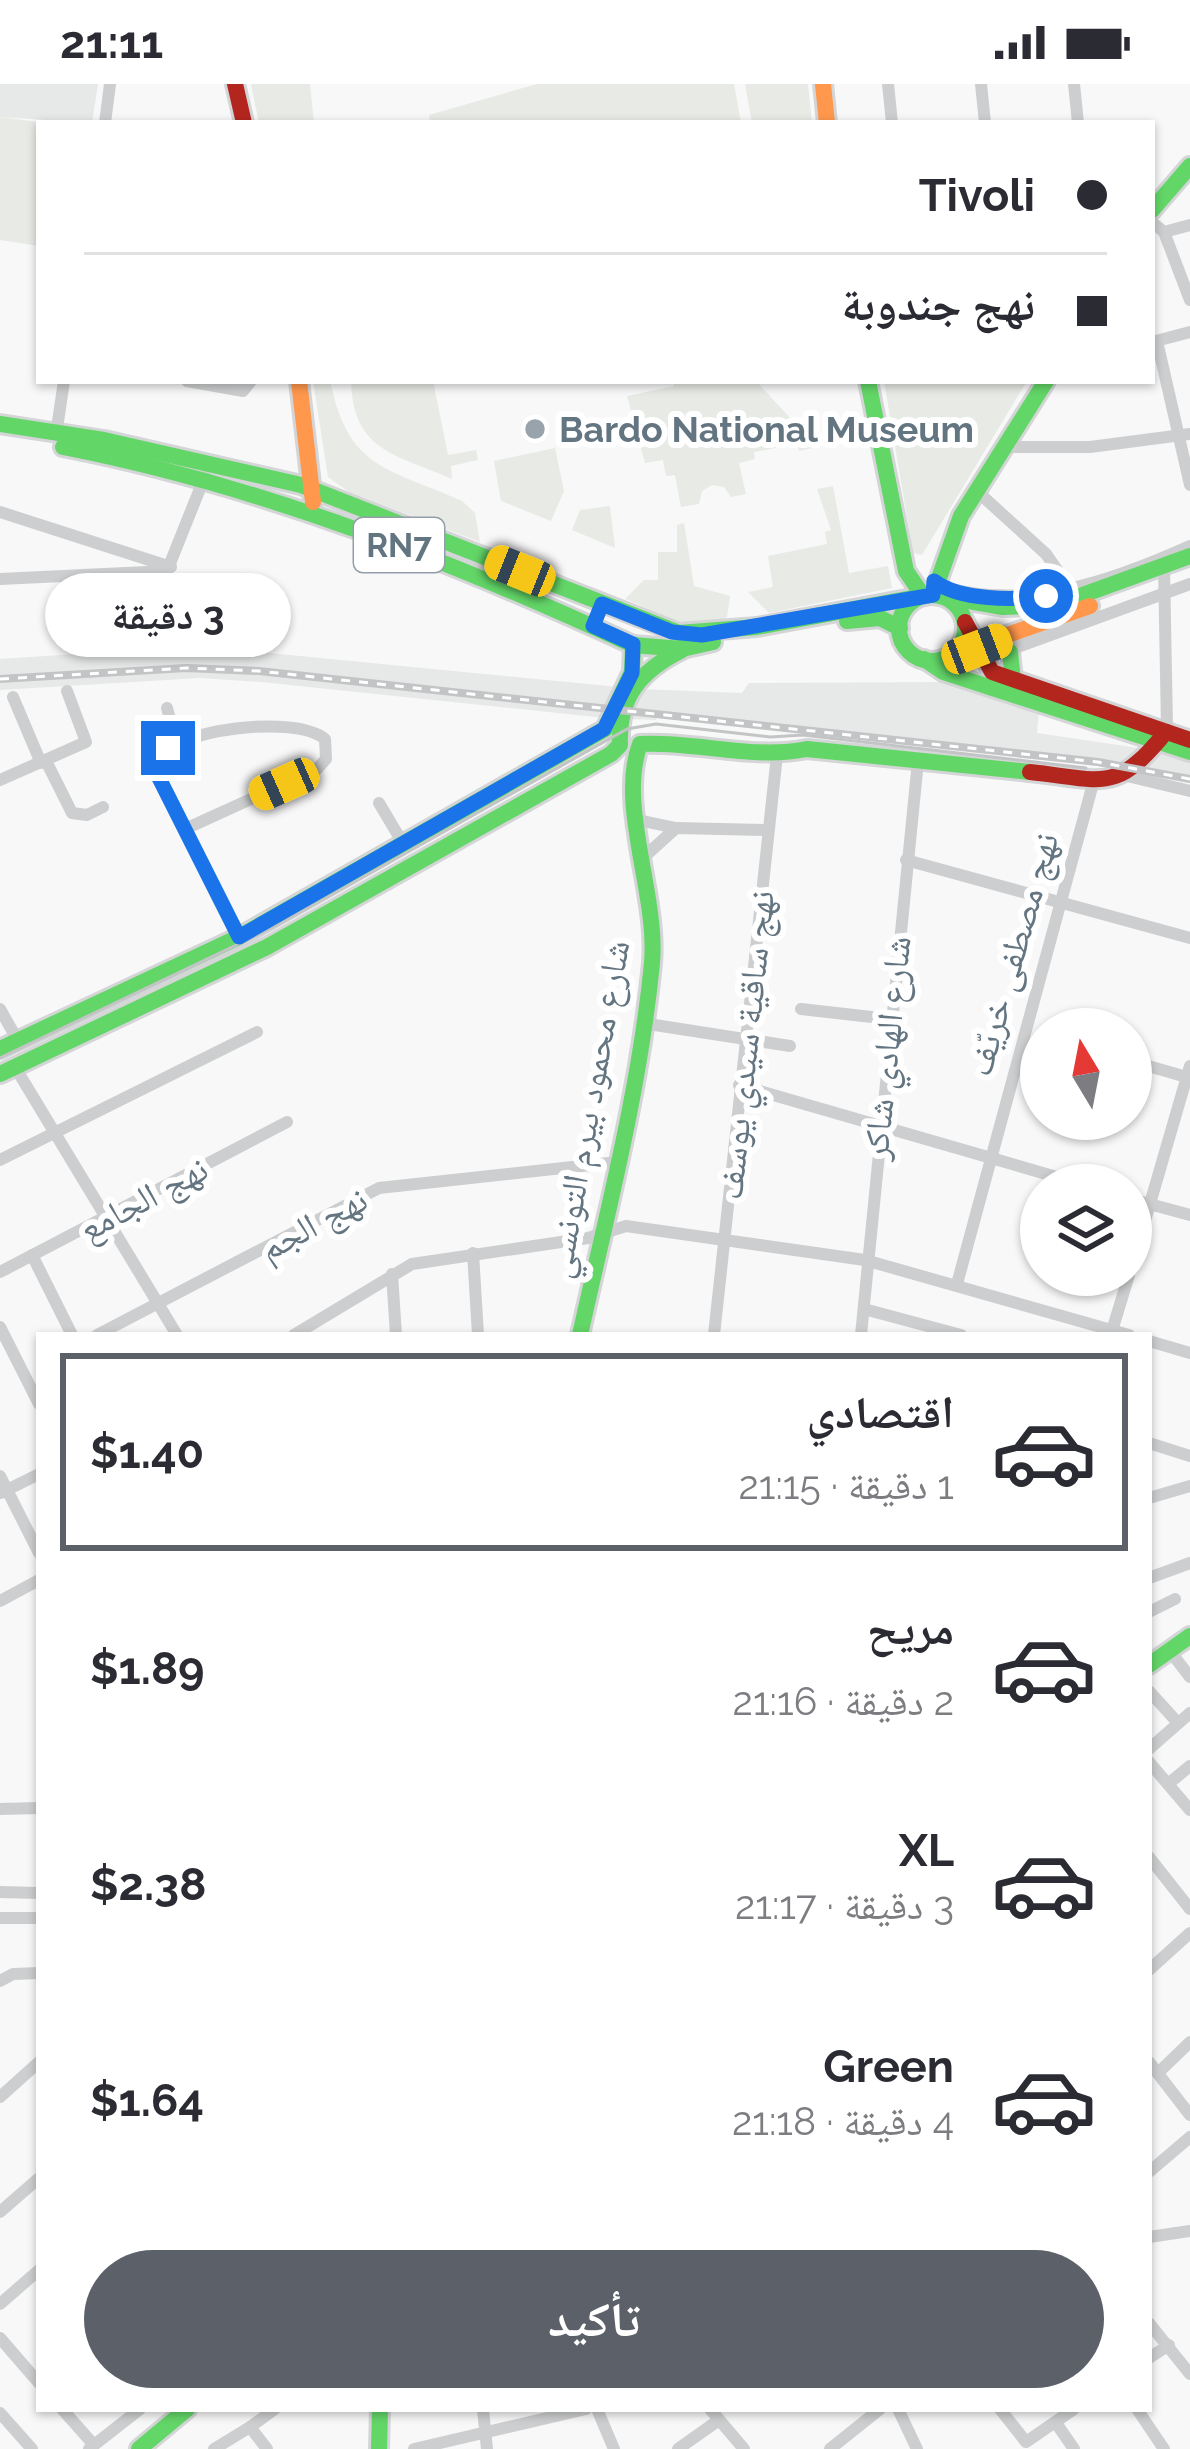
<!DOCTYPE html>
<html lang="ar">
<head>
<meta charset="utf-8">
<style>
  body { margin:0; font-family:Raleway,"Noto Naskh Arabic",sans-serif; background:#f2f2f3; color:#2b2b33; direction:rtl; height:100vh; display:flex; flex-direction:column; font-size:45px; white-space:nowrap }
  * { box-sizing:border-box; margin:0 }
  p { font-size:39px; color:#7c7c81 }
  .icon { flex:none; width:66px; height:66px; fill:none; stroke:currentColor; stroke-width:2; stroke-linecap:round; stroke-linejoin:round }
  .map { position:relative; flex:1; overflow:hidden; direction:ltr }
  .sheet { position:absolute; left:36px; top:1248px; width:1116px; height:1080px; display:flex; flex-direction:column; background:#fff; border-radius:0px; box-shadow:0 3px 9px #0004; direction:rtl }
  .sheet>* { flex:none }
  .top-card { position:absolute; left:36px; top:36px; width:1119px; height:264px; border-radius:0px; box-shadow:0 3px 9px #0004; direction:rtl; display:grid; align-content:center; height:264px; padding:0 48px; background:#fff }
  .needle { width:78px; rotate:350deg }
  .buttons { position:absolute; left:1020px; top:924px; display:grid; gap:24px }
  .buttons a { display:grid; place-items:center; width:132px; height:132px; border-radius:50%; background:#fff; box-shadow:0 3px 9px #0004; font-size:60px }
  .end { position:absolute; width:54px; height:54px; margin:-27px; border:15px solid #1a73e8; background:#fff; box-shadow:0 0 0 6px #fff }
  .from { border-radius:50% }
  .bubble { position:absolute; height:84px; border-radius:42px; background:#fff; box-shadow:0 3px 9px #0004; font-size:39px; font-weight:700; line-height:84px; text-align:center; direction:rtl }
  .car { position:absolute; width:36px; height:72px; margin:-36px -18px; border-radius:15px; box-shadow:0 0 9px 3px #0007; background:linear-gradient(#f5c518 24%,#345 0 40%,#f5c518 0 76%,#345 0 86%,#f5c518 0) }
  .top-card b { display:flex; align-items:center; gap:42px; height:114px; font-size:45px }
  .top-card b+b { border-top:3px solid #e1e1e2 }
  .top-card i { width:30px; height:30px; background:#2b2b33 }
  ul { padding:21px 0 0; list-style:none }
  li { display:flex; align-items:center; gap:36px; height:198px; margin:0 24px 18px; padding:0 24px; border:6px solid transparent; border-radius:0px }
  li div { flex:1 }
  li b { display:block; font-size:45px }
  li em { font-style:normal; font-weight:700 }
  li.active { border-color:#5c6169 }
  li>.icon { width:108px; height:108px; stroke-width:1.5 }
  .button { display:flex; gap:24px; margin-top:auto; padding:24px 48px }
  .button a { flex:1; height:138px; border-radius:72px; background:#5c6169; color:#fff; font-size:48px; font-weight:700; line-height:138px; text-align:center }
  .status { display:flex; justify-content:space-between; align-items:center; height:84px; padding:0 60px; background:#fff; direction:ltr }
  .status svg { height:33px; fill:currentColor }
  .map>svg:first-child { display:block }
  .built { fill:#e7e8e8 }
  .green { fill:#e7eae5 }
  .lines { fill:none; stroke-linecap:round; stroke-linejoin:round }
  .fast-casing { stroke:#d4d5d6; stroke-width:22 }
  .slow-casing { stroke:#d4d5d6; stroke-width:22 }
  .jam-casing { stroke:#d4d5d6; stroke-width:22 }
  .street { stroke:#cdcecf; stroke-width:12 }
  .fast { stroke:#63d668; stroke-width:16 }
  .slow { stroke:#ff974d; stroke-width:16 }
  .jam { stroke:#b3261e; stroke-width:16 }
  .tram { stroke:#c2c4c5; stroke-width:3 }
  .rail-casing { stroke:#c2c4c5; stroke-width:8 }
  .rail { stroke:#fff; stroke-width:3; stroke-dasharray:9; stroke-linecap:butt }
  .route { stroke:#1a73e8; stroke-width:15 }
  .poi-dot { fill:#98a3ab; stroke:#fff; stroke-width:4.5 }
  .labels { text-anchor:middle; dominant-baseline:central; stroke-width:12; stroke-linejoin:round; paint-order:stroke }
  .shield { fill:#fff; stroke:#929ea8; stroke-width:3 }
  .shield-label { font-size:33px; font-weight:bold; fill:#647582 }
  .poi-label { font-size:36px; font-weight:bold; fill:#647582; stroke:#fff; text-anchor:start }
  .street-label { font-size:36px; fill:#647582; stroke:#fff }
</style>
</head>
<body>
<div class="status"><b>21:11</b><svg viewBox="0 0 49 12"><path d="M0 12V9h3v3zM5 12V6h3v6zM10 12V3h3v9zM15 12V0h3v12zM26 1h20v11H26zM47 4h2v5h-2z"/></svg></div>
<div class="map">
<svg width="1190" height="2365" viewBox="0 0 1190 2365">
  <rect width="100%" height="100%" fill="#f8f8f8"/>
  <g class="built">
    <path d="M0 0H98L92 39 0 33Z"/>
    <path d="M196 562 640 605 742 609 749 599 941 598 1039 627 1037 649 1132 663 1190 678V698L1116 684 657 632 656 636 605 634 261 598 200 594 0 606V575Z"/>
  </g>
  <g class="green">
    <path d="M251 0H310L314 39H259Z"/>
    <path d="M537 0H734L741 39H430L429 31Z"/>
    <path d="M745 0H808L812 39H752Z"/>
    <path d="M0 33 46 39H39V162L0 156Z"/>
    <path d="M313 297H330C349 386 386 383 462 417L475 429 480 458 349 408 328 393Z"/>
    <path d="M351 297H433L448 371 476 366 478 376 451 382 452 395C396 370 353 368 351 297Z"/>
    <path d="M673 297H756L817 363 799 367 797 360 754 368 755 375 739 379 746 410 731 413 724 403 712 401 702 407 699 420 681 423 675 391 666 392 663 376 645 379 627 312 674 302Z"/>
    <path d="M884 297H1027L922 471 913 469Z"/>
    <path d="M555 364 564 407 551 437 501 417 494 377Z"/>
    <path d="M833 402 849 489 888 482 892 504 769 529 748 508 773 503 768 472 827 460 825 448 831 446 817 405Z"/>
    <path d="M610 422 615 464 572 446 580 426Z"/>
    <path d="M684 439 694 502 730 512 727 533C695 553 656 527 625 515L644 496H658V468H677V441Z"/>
  </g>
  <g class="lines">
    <g class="fast-casing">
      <g id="fast">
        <path d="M1152 126 1190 82"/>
        <path d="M868 297 906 487 923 512"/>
        <path d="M0 340 104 356 301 401 679 549 757 543 923 512"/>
        <path d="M63 363C263 402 448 476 633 561L682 565 713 558"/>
        <path d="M933 511 961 432 1046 297"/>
        <circle cx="932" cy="544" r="33"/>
        <path d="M940 512 1003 523 1055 521 1190 472"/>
        <path d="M847 537 880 534 900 544"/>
        <path d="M1010 568 1013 596"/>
        <path d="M924 575 943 588 1190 668"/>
        <path d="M0 965 239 853 605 645 632 588 633 561"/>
        <path d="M0 990 267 863 611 670 620 661C618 613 640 587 682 566"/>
        <path d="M580 1251C607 1129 640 1004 652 879 658 810 617 721 640 660 696 657 752 676 807 665L1030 688"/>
        <path d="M1149 1581 1190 1552"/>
        <path d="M139 2365 187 2325"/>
        <path d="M379 2365 380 2325"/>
      </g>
    </g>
    <g class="slow-casing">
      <g id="slow">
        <path d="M823 0 827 39"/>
        <path d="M299 297 313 418"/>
        <path d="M950 571 1090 522"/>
      </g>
    </g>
    <g class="jam-casing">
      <g id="jam">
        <path d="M235 0 244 39"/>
        <path d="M965 538 992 588 1190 656"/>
        <path d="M1030 688C1105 696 1115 710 1166 648"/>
      </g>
    </g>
    <g class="street">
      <path d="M888 0 892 39"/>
      <path d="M981 0 985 39"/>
      <path d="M1074 0 1078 39"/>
      <path d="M105 39 110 0"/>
      <path d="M1152 138 1164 148 1190 141"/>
      <path d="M1164 148 1190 216"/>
      <path d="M1157 257 1190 401"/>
      <path d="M1152 258 1190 248"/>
      <path d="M187 297 243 307 251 297"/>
      <path d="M56 351 64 297"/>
      <path d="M1007 363H1090L1190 350"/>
      <path d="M979 409 1046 470 1071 506"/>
      <path d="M0 428 171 483"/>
      <path d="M1164 482 1167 644"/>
      <path d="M0 495 167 487 205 392"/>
      <path d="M943 503C1029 527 1112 497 1190 462"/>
      <path d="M947 589 1190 500"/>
      <path d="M13 613 41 679"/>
      <path d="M167 624 177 661"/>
      <path d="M46 677 72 729 87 731 103 723"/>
      <path d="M1127 692 1190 707"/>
      <path d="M0 696 86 658 67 607"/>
      <path d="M379 719 404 761"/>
      <path d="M638 736 676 744 767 746"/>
      <path d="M185 745 317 685 326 675 325 655C295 630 175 645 154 676L153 683 239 853"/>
      <path d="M644 773 676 744"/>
      <path d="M906 776 1190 854"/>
      <path d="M0 925 18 957"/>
      <path d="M801 925 889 935"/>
      <path d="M642 939 790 962"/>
      <path d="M1131 977 1190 994"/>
      <path d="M15 983 177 1251"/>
      <path d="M739 1001 1084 1101"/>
      <path d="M0 1076 257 948"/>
      <path d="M1131 1115 1190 1131"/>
      <path d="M473 1169 478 1251"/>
      <path d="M32 1171 72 1251"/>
      <path d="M1131 1185 1190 982"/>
      <path d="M0 1188 287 1038"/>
      <path d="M392 1190 396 1251"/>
      <path d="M957 1200 1094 696"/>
      <path d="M864 1225 961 1251"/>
      <path d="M0 1243 39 1320"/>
      <path d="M1111 1250 1129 1191"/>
      <path d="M97 1251 379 1104 618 1078"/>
      <path d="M294 1251 412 1180 588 1154 626 1142 865 1176 1129 1251"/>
      <path d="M714 1251 777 671"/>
      <path d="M861 1251 918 677"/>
      <path d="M1149 1257 1190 1269"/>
      <path d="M1149 1359 1190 1372"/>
      <path d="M0 1392 39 1469"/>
      <path d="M1 1409 39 1390"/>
      <path d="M1149 1414 1190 1402"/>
      <path d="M1149 1494 1190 1479"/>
      <path d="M0 1517 39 1496"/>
      <path d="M1149 1528 1175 1515"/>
      <path d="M1170 1567 1190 1593"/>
      <path d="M1149 1607 1178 1639"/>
      <path d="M1149 1665 1190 1629"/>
      <path d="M1149 1678 1190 1726"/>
      <path d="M1168 1700 1190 1682"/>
      <path d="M0 1725 39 1724"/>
      <path d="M1149 1773 1190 1825"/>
      <path d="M0 1808 39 1809"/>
      <path d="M0 1834H39"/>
      <path d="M1149 1886 1190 1849"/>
      <path d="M0 1897 13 1890 39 1889"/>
      <path d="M1149 1978 1190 2031"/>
      <path d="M1158 1989 1190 1958"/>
      <path d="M0 2013 39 1978"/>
      <path d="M1149 2088 1190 2053"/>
      <path d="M0 2128 39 2094"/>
      <path d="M1149 2153 1190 2147"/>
      <path d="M0 2220 39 2186"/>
      <path d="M1149 2239 1190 2290"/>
      <path d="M0 2254 39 2299"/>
      <path d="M1149 2274 1169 2261"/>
      <path d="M62 2325 94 2361"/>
      <path d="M483 2325 487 2365"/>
      <path d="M597 2325 614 2365"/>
      <path d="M710 2325 744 2365"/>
      <path d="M898 2325 917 2365"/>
      <path d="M1000 2325 1026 2358 1074 2325"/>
      <path d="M1137 2325 1164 2365"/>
      <path d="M0 2329 32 2365"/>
      <path d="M1056 2339 1074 2365"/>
      <path d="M250 2343 275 2325"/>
      <path d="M89 2365 140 2325"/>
      <path d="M214 2365 250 2343 267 2365"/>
      <path d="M414 2365 586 2325"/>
      <path d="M678 2365 719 2336"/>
      <path d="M830 2365 880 2325"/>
    </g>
    <use href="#fast" class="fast"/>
    <use href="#slow" class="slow"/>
    <use href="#jam" class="jam"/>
    <path class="tram" d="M0 974 272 844 627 645 656 640 770 653 803 651 1086 684"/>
    <g class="rail-casing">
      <path id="rail" d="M0 595 186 584 259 587 1098 678 1190 695"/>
    </g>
    <use href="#rail" class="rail"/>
  </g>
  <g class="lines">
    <path class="route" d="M168 664 156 671 153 682 239 853 604 645 632 589 633 560 593 542 602 520 672 548 702 551 933 511 934 497C960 517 1015 516 1046 512"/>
  </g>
  <circle class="poi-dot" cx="535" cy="345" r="12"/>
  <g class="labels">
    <rect class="shield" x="354" y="434" width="90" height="54" rx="9"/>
    <g class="shield-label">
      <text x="399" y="461">RN7</text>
    </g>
    <g class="poi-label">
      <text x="559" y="345">Bardo National Museum</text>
    </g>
    <g class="street-label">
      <text transform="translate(1012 870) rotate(-74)">نهج مصطفى خريّف</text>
      <text transform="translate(745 961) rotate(-84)">نهج ساقية سيدي يوسف</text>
      <text transform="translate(886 964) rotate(-84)">شارع الهادي شاكر</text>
      <text transform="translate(587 1025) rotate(-80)">شارع محمود بيرم التونسي</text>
      <text transform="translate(143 1114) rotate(-28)">نهج الجامع</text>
      <text transform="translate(313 1139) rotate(-28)">نهج الجم</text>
    </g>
  </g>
</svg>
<div class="buttons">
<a><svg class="needle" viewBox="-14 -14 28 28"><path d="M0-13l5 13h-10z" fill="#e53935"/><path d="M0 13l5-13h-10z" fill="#7c7c81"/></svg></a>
<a><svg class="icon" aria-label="layers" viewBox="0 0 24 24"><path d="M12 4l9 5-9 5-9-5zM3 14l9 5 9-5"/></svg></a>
</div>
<i class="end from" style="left:1046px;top:512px"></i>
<i class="end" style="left:168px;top:664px"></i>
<div class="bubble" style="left:45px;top:489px;width:246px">3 دقيقة</div>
<i class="car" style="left:520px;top:487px;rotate:292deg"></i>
<i class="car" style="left:977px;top:565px;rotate:69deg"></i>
<i class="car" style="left:284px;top:700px;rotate:246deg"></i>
<div class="top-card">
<b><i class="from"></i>Tivoli</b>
<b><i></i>نهج جندوبة</b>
</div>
<section class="sheet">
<ul>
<li class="active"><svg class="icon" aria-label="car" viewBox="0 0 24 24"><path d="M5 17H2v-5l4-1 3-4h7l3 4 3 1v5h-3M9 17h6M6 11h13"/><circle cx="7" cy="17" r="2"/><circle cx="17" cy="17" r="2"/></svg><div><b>اقتصادي</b><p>1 دقيقة · 21:15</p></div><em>$1.40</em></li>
<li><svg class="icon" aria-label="car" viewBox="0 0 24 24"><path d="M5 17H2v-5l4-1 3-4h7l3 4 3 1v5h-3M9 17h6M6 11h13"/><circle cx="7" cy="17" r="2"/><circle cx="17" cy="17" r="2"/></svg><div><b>مريح</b><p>2 دقيقة · 21:16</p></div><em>$1.89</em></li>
<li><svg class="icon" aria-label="car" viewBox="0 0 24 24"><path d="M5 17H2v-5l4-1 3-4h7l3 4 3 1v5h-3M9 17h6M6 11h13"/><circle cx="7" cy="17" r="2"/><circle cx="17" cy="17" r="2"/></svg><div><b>XL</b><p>3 دقيقة · 21:17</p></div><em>$2.38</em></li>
<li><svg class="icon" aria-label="car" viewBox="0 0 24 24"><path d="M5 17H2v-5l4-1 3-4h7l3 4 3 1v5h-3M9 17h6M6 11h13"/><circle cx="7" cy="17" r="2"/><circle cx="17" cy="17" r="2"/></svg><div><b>Green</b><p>4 دقيقة · 21:18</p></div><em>$1.64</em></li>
</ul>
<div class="button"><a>تأكيد</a></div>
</section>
</div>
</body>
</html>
